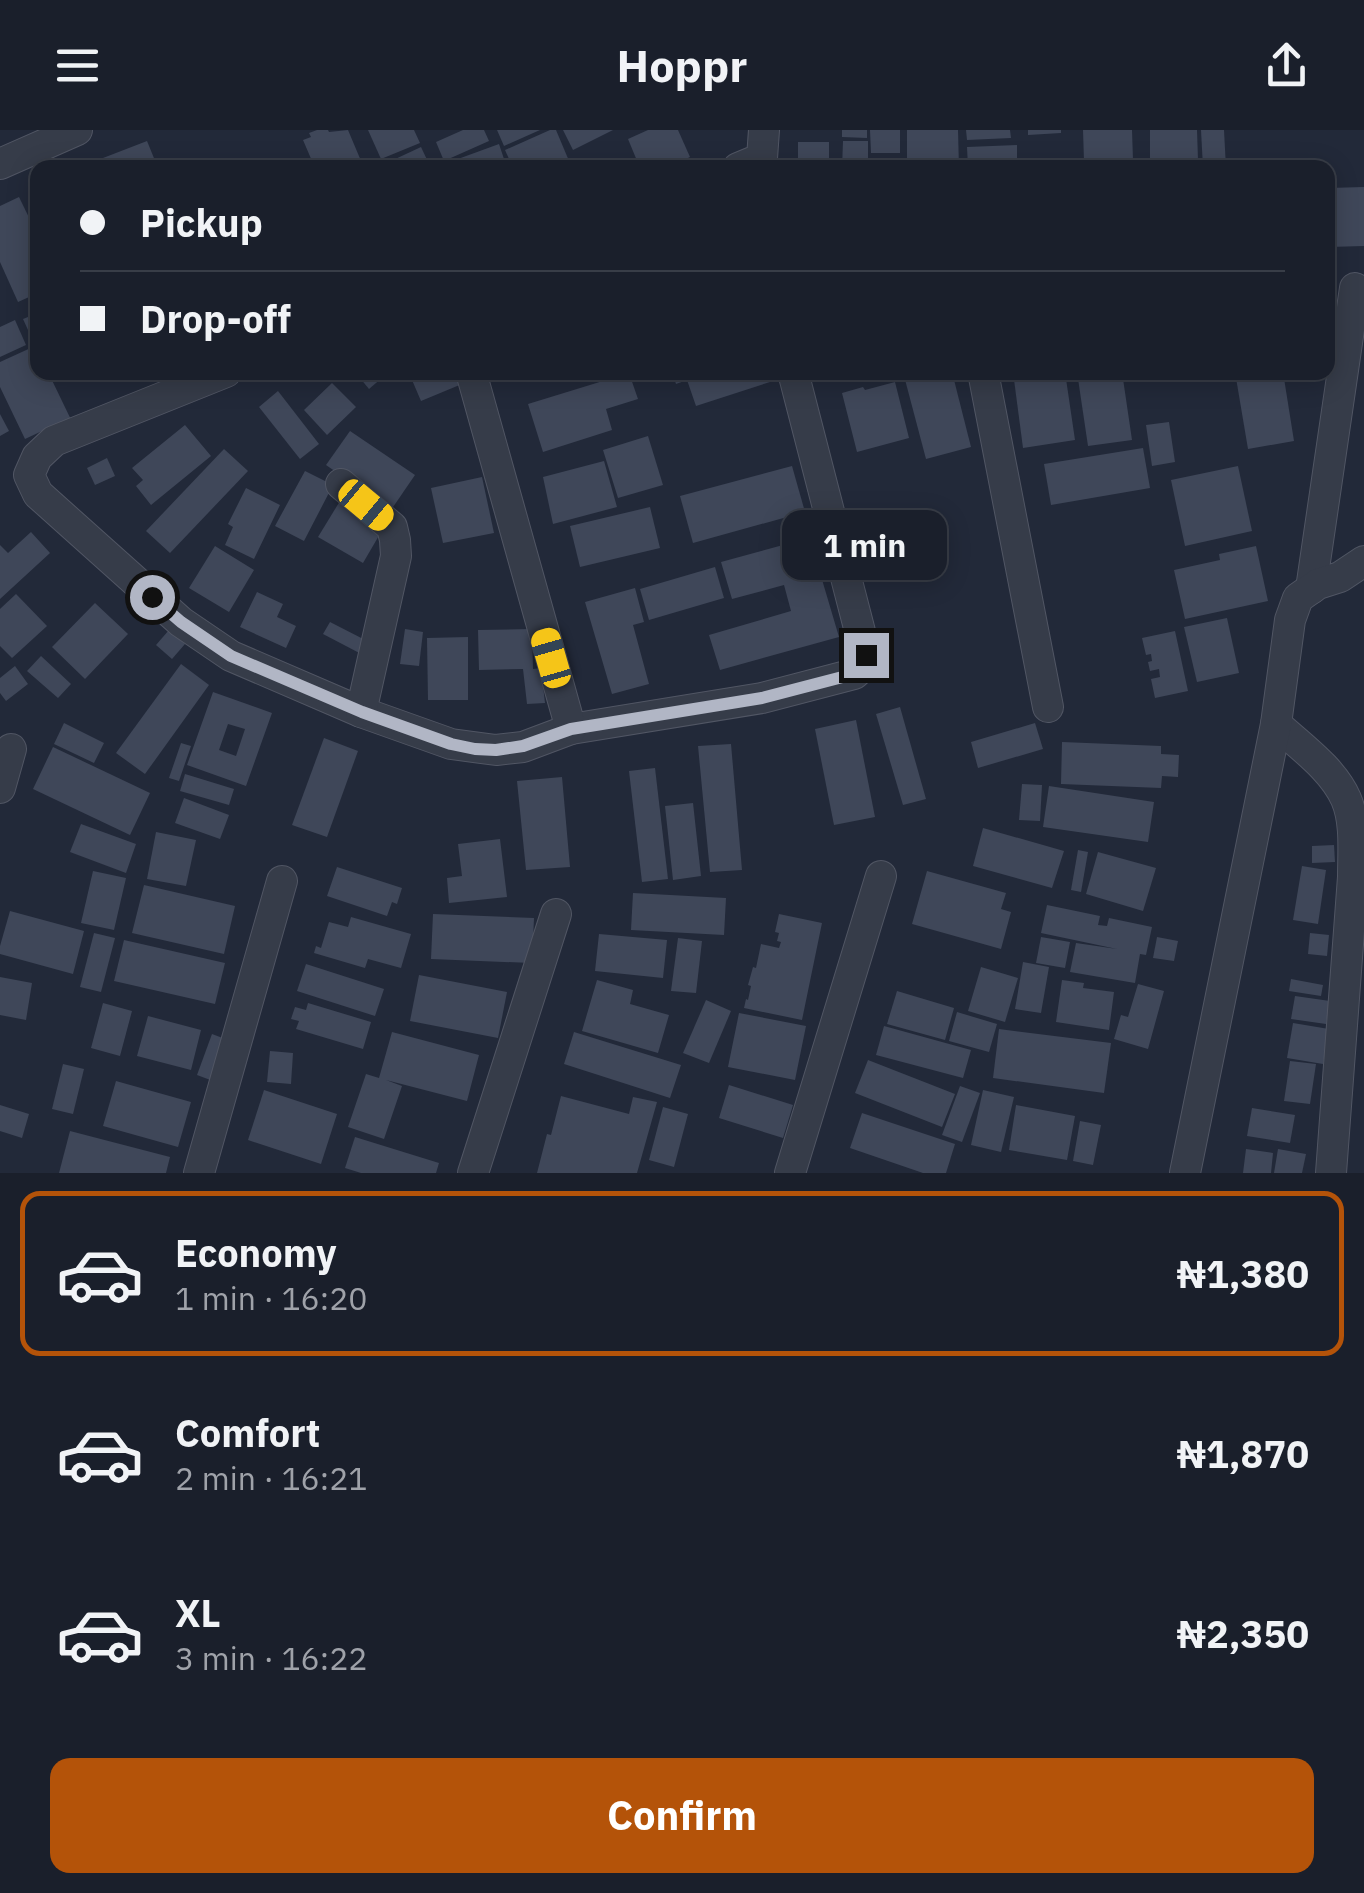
<!DOCTYPE html>
<html lang="en">
<head>
<meta charset="utf-8">
<style>
  body { margin:0; font-family:"IBM Plex Sans",sans-serif; background:#232733; color:#f1f3f6; height:100vh; display:flex; flex-direction:column; font-size:38px; white-space:nowrap }
  * { box-sizing:border-box; margin:0 }
  p { font-size:32px; color:#9fa2a9 }
  .icon { flex:none; width:55px; height:55px; fill:none; stroke:currentColor; stroke-width:2; stroke-linecap:round; stroke-linejoin:round }
  .map { position:relative; height:1043px; overflow:hidden }
  .sheet { display:flex; flex-direction:column; background:#1a1f2b; flex:1 }
  .sheet>* { flex:none }
  .top-card { position:absolute; left:30px; top:30px; width:1305px; height:220px; border-radius:20px; box-shadow:0 5px 25px #0003,0 0 0 2px #383d47; display:grid; align-content:center; height:220px; padding:0 50px; background:#1a1f2b }
  .end { position:absolute; width:45px; height:45px; margin:-22px; border:12px solid #b1b6c5; background:#111; box-shadow:0 0 0 5px #111 }
  .from { border-radius:50% }
  .bubble { position:absolute; height:70px; border-radius:20px; background:#1a1f2b; box-shadow:0 5px 25px #0003,0 0 0 2px #383d47; font-size:32px; font-weight:700; line-height:70px; text-align:center }
  .car { position:absolute; width:30px; height:60px; margin:-30px -15px; border-radius:12px; box-shadow:0 0 8px 2px #0007; background:linear-gradient(#f5c518 24%,#345 0 40%,#f5c518 0 76%,#345 0 86%,#f5c518 0) }
  .top-card b { display:flex; align-items:center; gap:35px; height:95px; font-size:38px }
  .top-card b+b { border-top:2px solid #383d47 }
  .top-card i { width:25px; height:25px; background:#f1f3f6 }
  ul { padding:18px 0 0; list-style:none }
  li { display:flex; align-items:center; gap:30px; height:165px; margin:0 20px 15px; padding:0 30px; border:5px solid transparent; border-radius:20px }
  li div { flex:1 }
  li b { display:block; font-size:38px }
  li em { font-style:normal; font-weight:700 }
  li.selected { border-color:#b45309 }
  li>.icon { width:90px; height:90px; stroke-width:1.5 }
  .button { display:flex; gap:20px; margin-top:auto; padding:20px 50px }
  .button a { flex:1; height:115px; border-radius:20px; background:#b45309; color:#fff; font-size:40px; font-weight:700; line-height:115px; text-align:center }
  header { display:flex; justify-content:space-between; align-items:center; height:130px; padding:0 50px; background:#1a1f2b; font-size:45px; font-weight:700 }
  .map>svg:first-child { display:block }
  .building { fill:#3f4759; fill-rule:evenodd }
  .lines { fill:none; stroke-linecap:round; stroke-linejoin:round }
  .minor-casing { stroke:#515664; stroke-width:32 }
  .minor { stroke:#363c49; stroke-width:30 }
  .route { stroke:#b1b6c5; stroke-width:12 }
</style>
</head>
<body>
<header><svg class="icon" aria-label="menu" viewBox="0 0 24 24"><path d="M4 6h16M4 12h16M4 18h16"/></svg>Hoppr<svg class="icon" aria-label="share" viewBox="0 0 24 24"><path d="M12 15V3M7 8l5-5 5 5M5 13v7h14v-7"/></svg></header>
<div class="map">
<svg width="1364" height="1043" viewBox="0 0 1364 1043">
  <rect width="100%" height="100%" fill="#222939"/>
  <g class="building">
    <path d="M317 0H328L329 2 348 0 364 38H315L303 10 311 7 309 3Z"/>
    <path d="M368 0H414L420 13 381 29Z"/>
    <path d="M463 0H484L489 11 444 31 436 12Z"/>
    <path d="M497 0H540L504 16Z"/>
    <path d="M550 0H556L572 38H513L505 20Z"/>
    <path d="M563 0H613L573 20Z"/>
    <path d="M648 0H678L690 27 667 38H640L628 9Z"/>
    <path d="M842 0H867V8L842 7Z"/>
    <path d="M870 0H900V23H871Z"/>
    <path d="M907 0H958L959 38H907Z"/>
    <path d="M966 0H1010L1011 8 967 10Z"/>
    <path d="M1028 0H1061V3L1028 5Z"/>
    <path d="M1083 0H1132L1133 30 1084 31Z"/>
    <path d="M1150 0H1197L1198 30 1150 31Z"/>
    <path d="M1201 0H1224L1226 38H1203Z"/>
    <path d="M147 11 158 38H107L103 28Z"/>
    <path d="M843 11H868V38H842Z"/>
    <rect x="798" y="12" width="31" height="26"/>
    <path d="M499 14 507 38H448L447 33Z"/>
    <path d="M1017 15V38H968L967 17Z"/>
    <path d="M421 17 430 36 376 38Z"/>
    <path d="M1364 57V116L1329 117 1328 58Z"/>
    <path d="M19 67 38 106V163L18 172 0 132V76Z"/>
    <path d="M38 183V210L33 211 23 189Z"/>
    <path d="M15 190 26 215 0 227V197Z"/>
    <path d="M35 216 38 221V242H48L76 300 57 294 25 309 0 257V232Z"/>
    <path d="M355 242H379L383 247 369 259Z"/>
    <path d="M390 242H457L462 254 421 271 409 243 393 249Z"/>
    <path d="M672 242H767L770 252 696 276 687 250 676 254Z"/>
    <path d="M903 242H952L971 317 926 329Z"/>
    <path d="M1013 242H1065L1075 310 1023 318Z"/>
    <path d="M1077 242H1122L1132 310 1088 316Z"/>
    <path d="M1235 242H1283L1294 311 1248 319Z"/>
    <path d="M629 243 638 269 606 279 612 300 543 322 528 274Z"/>
    <path d="M895 252 909 308 857 322 842 263 863 257 865 260Z"/>
    <path d="M332 253 356 277 327 305 304 280Z"/>
    <path d="M278 261 319 314 300 329 259 277Z"/>
    <path d="M0 284 9 301 0 306Z"/>
    <path d="M1169 292 1175 332 1152 336 1146 295Z"/>
    <path d="M185 295 211 326 151 375 136 356 143 350 132 338Z"/>
    <path d="M350 301 415 345 391 380 326 335Z"/>
    <path d="M648 306 663 355 618 368 603 320Z"/>
    <path d="M1143 318 1150 358 1051 375 1044 334Z"/>
    <path d="M224 319 248 341 170 423 146 401Z"/>
    <path d="M107 328 115 346 95 355 87 338Z"/>
    <path d="M604 331 617 377 553 394 543 347Z"/>
    <path d="M792 336 805 382 693 413 680 366Z"/>
    <path d="M1238 336 1252 401 1185 416 1171 350Z"/>
    <path d="M305 341 333 355 304 411 275 396Z"/>
    <path d="M482 347 494 403 443 413 431 358Z"/>
    <path d="M246 358 280 375 254 429 225 415 233 397 228 394Z"/>
    <path d="M340 371 384 397 363 433 318 407Z"/>
    <path d="M650 377 660 418 580 437 570 396Z"/>
    <path d="M31 402 50 423 0 469V415L8 423Z"/>
    <path d="M805 409 813 437 818 436 839 507 720 540 709 505 791 481 784 455 732 469 721 432Z"/>
    <path d="M215 416 254 440 229 482 189 458Z"/>
    <path d="M1256 416 1268 471 1185 489 1174 440 1220 430 1219 424Z"/>
    <path d="M715 437 724 468 649 490 640 459Z"/>
    <path d="M635 458 644 492 633 495 649 554 612 564 585 472Z"/>
    <path d="M257 462 283 474 277 487 296 496 286 518 240 497Z"/>
    <path d="M16 464 47 496 12 528 0 516V479Z"/>
    <path d="M95 473 128 504 85 549 52 517Z"/>
    <path d="M1227 488 1239 543 1197 552 1184 497Z"/>
    <path d="M330 492 373 514 367 527 323 504Z"/>
    <path d="M405 499 423 502 419 536 400 534Z"/>
    <path d="M532 499 533 539 541 538 545 573 527 574 523 539 479 540 478 500Z"/>
    <path d="M169 500 185 514 172 529 156 515Z"/>
    <path d="M1175 501 1188 561 1155 568 1151 549 1160 547 1159 539 1150 541 1148 532 1152 531 1151 524 1146 525 1142 508Z"/>
    <path d="M468 507V570H428L427 508Z"/>
    <path d="M41 526 71 554 58 568 27 541Z"/>
    <path d="M181 534 209 555 145 644 116 623Z"/>
    <path d="M15 536 28 554 6 571 0 563V548Z"/>
    <path d="M213 562 272 583 246 656 187 635ZM228 594 245 599 236 626 219 620Z"/>
    <path d="M900 577 926 669 903 675 876 584Z"/>
    <path d="M856 590 875 687 834 695 815 599Z"/>
    <path d="M64 593 104 613 94 633 54 614Z"/>
    <path d="M1035 593 1043 619 978 638 971 612Z"/>
    <path d="M324 608 358 621 327 707 292 695Z"/>
    <path d="M1062 612 1161 616V624L1179 625 1178 647 1162 646 1161 658 1061 654Z"/>
    <path d="M181 613 191 616 179 651 169 648Z"/>
    <path d="M731 614 742 740 710 742 698 616Z"/>
    <path d="M53 617 150 663 130 705 33 659Z"/>
    <path d="M655 638 668 749 642 752 629 641Z"/>
    <path d="M185 644 234 659 229 675 180 661Z"/>
    <path d="M562 647 570 737 526 740 517 651Z"/>
    <path d="M1022 654 1042 655 1040 691 1019 690Z"/>
    <path d="M1049 656 1154 672 1148 712 1043 697Z"/>
    <path d="M184 668 229 685 220 709 175 693Z"/>
    <path d="M693 673 701 746 673 750 665 676Z"/>
    <path d="M81 694 136 714 126 743 70 722Z"/>
    <path d="M983 698 1064 721 1052 758 973 736Z"/>
    <path d="M156 702 196 710 186 756 147 749Z"/>
    <path d="M500 709 507 767 449 773 447 748 462 746 458 714Z"/>
    <path d="M1334 715 1335 732 1312 733V716Z"/>
    <path d="M1078 720 1088 722 1081 762 1071 760Z"/>
    <path d="M1098 722 1156 738 1143 781 1086 764Z"/>
    <path d="M1302 736 1326 740 1318 794 1293 790Z"/>
    <path d="M337 737 402 758 397 774 392 772 387 786 327 766Z"/>
    <path d="M93 741 126 748 114 800 81 793Z"/>
    <path d="M927 741 1006 763 1001 779 1011 782 1001 819 912 794Z"/>
    <path d="M144 755 235 776 224 824 132 803Z"/>
    <path d="M633 763 726 768 724 805 631 800Z"/>
    <path d="M1047 775 1100 786 1098 795 1107 796 1109 788 1152 797 1146 825 1140 824 1135 853 1070 842 1076 813 1117 819 1041 803Z"/>
    <path d="M10 781 84 801 73 844 0 824V816Z"/>
    <path d="M433 784 534 788 532 833 431 829Z"/>
    <path d="M779 784 822 793 802 890 744 878 746 869 748 870 751 856 748 855 753 837 756 838 761 814 779 818 781 812 777 811 779 803 775 802Z"/>
    <path d="M351 787 411 804 401 838 368 829 365 838 314 823 316 816 321 818 329 792 348 797Z"/>
    <path d="M94 803 115 808 101 862 80 857Z"/>
    <path d="M1310 803 1329 805 1327 826 1308 824Z"/>
    <path d="M599 804 667 810 663 848 595 841Z"/>
    <path d="M1041 807 1070 812 1065 838 1036 833Z"/>
    <path d="M1157 807 1178 811 1174 831 1153 828Z"/>
    <path d="M678 808 702 811 696 863 671 861Z"/>
    <path d="M124 810 225 833 215 874 114 851Z"/>
    <path d="M1023 832 1049 837 1041 883 1015 879Z"/>
    <path d="M306 834 384 859 375 886 297 861Z"/>
    <path d="M981 837 1018 848 1005 892 968 881Z"/>
    <path d="M419 845 507 862 498 908 410 891Z"/>
    <path d="M0 847 32 853 26 890 0 885Z"/>
    <path d="M1291 849 1323 855 1321 866 1289 861Z"/>
    <path d="M597 850 633 860 630 874 669 885 658 923 582 901Z"/>
    <path d="M1062 850 1084 853 1083 858 1114 862 1109 900 1056 892Z"/>
    <path d="M1138 854 1164 861 1148 919 1114 909 1121 885 1128 887Z"/>
    <path d="M897 861 954 878 945 910 887 894Z"/>
    <path d="M1295 866 1330 871 1326 894 1291 889Z"/>
    <path d="M706 870 731 881 709 933 683 923Z"/>
    <path d="M103 873 132 881 120 926 91 918Z"/>
    <path d="M308 873 371 892 363 919 296 899 299 891 291 889 295 877 306 880Z"/>
    <path d="M957 882 997 894 989 922 949 911Z"/>
    <path d="M739 883 806 896 795 950 728 937Z"/>
    <path d="M148 886 201 900 191 940 137 926Z"/>
    <path d="M1293 893 1329 899 1323 934 1287 928Z"/>
    <path d="M884 896 971 920 963 948 876 925Z"/>
    <path d="M999 899 1111 913 1104 963 993 948Z"/>
    <path d="M392 902 479 925 467 971 386 950 402 956 384 1009 348 997 366 944 379 948Z"/>
    <path d="M574 902 681 935 670 968 564 934Z"/>
    <path d="M212 904 228 910 213 951 197 945Z"/>
    <path d="M270 921 293 923 291 954 267 952Z"/>
    <path d="M868 930 955 964 942 997 855 963Z"/>
    <path d="M1290 931 1316 934 1310 974 1284 971Z"/>
    <path d="M63 934 84 939 73 984 52 979Z"/>
    <path d="M116 951 191 972 178 1017 103 996Z"/>
    <path d="M729 955 793 975 783 1008 719 988Z"/>
    <path d="M960 956 980 963 962 1012 942 1005Z"/>
    <path d="M264 960 337 984 321 1034 248 1010Z"/>
    <path d="M983 960 1014 967 1001 1022 971 1015Z"/>
    <path d="M561 966 629 984 633 967 657 972 637 1043H537L547 1004 551 1005Z"/>
    <path d="M0 975 29 984 22 1008 0 1001Z"/>
    <path d="M1016 975 1075 986 1067 1030 1009 1020Z"/>
    <path d="M663 977 688 984 674 1037 649 1030Z"/>
    <path d="M1252 978 1295 985 1290 1013 1247 1006Z"/>
    <path d="M862 983 955 1014 946 1043H923L850 1018Z"/>
    <path d="M1080 991 1101 995 1093 1035 1073 1031Z"/>
    <path d="M70 1001 170 1027 166 1043H59Z"/>
    <path d="M355 1007 439 1033 436 1043H361L345 1038Z"/>
    <path d="M1246 1019 1273 1023 1271 1043H1243Z"/>
    <path d="M1278 1019 1306 1024 1302 1043H1274Z"/>
  </g>
  <g class="lines">
    <g class="minor-casing">
      <g id="minor">
        <path d="M0 34 77 0"/>
        <path d="M738 38 762 28 764 0"/>
        <path d="M226 242 54 311 37 327 29 345 38 364 181 492 231 526 361 582 451 614 496 620 523 617 571 599 762 568 854 544 864 535 866 525 793 242"/>
        <path d="M471 242 571 599"/>
        <path d="M983 242 1048 577"/>
        <path d="M341 354 392 397 395 410 396 426 361 582"/>
        <path d="M1311 459 1355 158"/>
        <path d="M1276 594C1300 616 1333 639 1346 669 1356 692 1353 722 1353 747L1331 1043"/>
        <path d="M0 658 11 619"/>
        <path d="M199 1043 282 751"/>
        <path d="M473 1043 556 784"/>
        <path d="M790 1043 881 746"/>
        <path d="M1185 1043 1276 594 1290 490 1298 468 1318 454 1340 447 1364 431"/>
      </g>
    </g>
    <use href="#minor" class="minor"/>
  </g>
  <g class="lines">
    <path class="route" d="M152 467 181 492 231 526 362 582 451 614 475 619 496 620 523 616 571 599 762 568 854 544 864 535 866 525"/>
  </g>
</svg>
<i class="end from" style="left:152px;top:467px"></i>
<i class="end" style="left:866px;top:525px"></i>
<div class="bubble" style="left:782px;top:380px;width:165px">1 min</div>
<i class="car" style="left:366px;top:375px;rotate:130deg"></i>
<i class="car" style="left:551px;top:528px;rotate:344deg"></i>
<div class="top-card">
<b><i class="from"></i>Pickup</b>
<b><i></i>Drop-off</b>
</div>
</div>
<section class="sheet">
<ul>
<li class="selected"><svg class="icon" aria-label="car" viewBox="0 0 24 24"><path d="M5 17H2v-5l4-1 3-4h7l3 4 3 1v5h-3M9 17h6M6 11h13"/><circle cx="7" cy="17" r="2"/><circle cx="17" cy="17" r="2"/></svg><div><b>Economy</b><p>1 min · 16:20</p></div><em>₦1,380</em></li>
<li><svg class="icon" aria-label="car" viewBox="0 0 24 24"><path d="M5 17H2v-5l4-1 3-4h7l3 4 3 1v5h-3M9 17h6M6 11h13"/><circle cx="7" cy="17" r="2"/><circle cx="17" cy="17" r="2"/></svg><div><b>Comfort</b><p>2 min · 16:21</p></div><em>₦1,870</em></li>
<li><svg class="icon" aria-label="car" viewBox="0 0 24 24"><path d="M5 17H2v-5l4-1 3-4h7l3 4 3 1v5h-3M9 17h6M6 11h13"/><circle cx="7" cy="17" r="2"/><circle cx="17" cy="17" r="2"/></svg><div><b>XL</b><p>3 min · 16:22</p></div><em>₦2,350</em></li>
</ul>
<div class="button"><a>Confirm</a></div>
</section>
</body>
</html>
